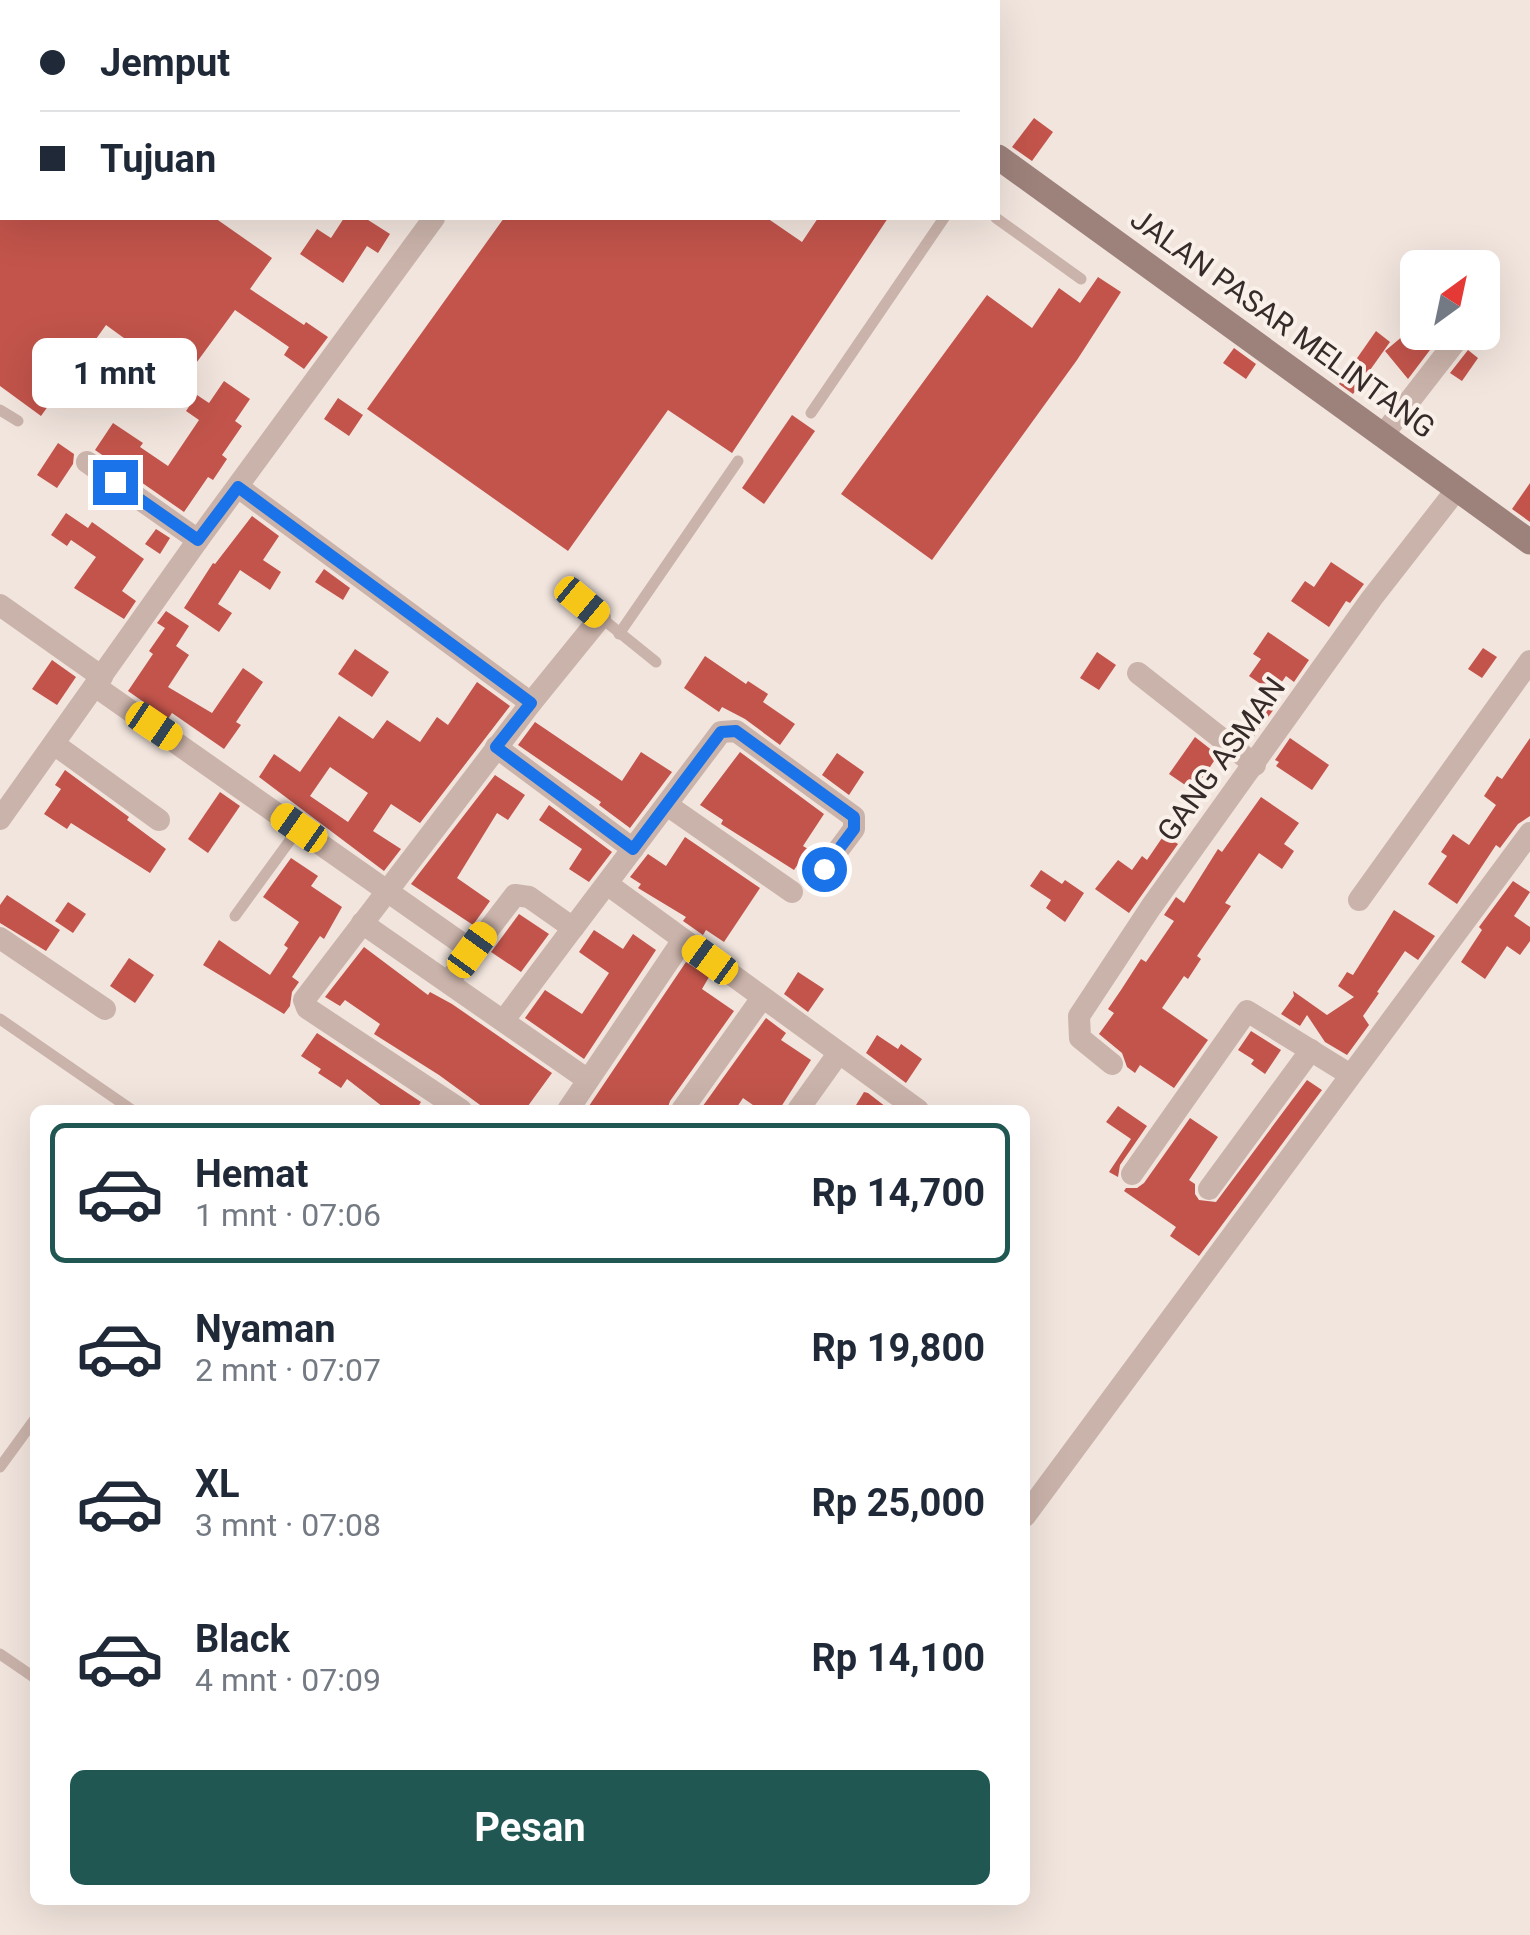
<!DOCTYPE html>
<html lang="id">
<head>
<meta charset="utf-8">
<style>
  body { margin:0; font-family:Roboto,sans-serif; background:#f2f2f3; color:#1f2937; height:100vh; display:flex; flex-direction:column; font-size:38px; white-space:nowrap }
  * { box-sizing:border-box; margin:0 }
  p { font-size:32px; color:#747a83 }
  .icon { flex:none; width:55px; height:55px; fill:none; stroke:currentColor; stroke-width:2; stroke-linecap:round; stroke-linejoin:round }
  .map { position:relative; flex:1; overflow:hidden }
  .drawer { position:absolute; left:30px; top:1105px; width:1000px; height:800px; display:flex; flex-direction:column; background:#fff; border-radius:15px; box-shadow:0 10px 40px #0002 }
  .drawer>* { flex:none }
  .hud { position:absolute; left:0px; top:0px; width:1000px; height:220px; box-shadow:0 10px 40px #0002; display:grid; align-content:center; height:220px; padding:0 40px; background:#fff }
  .needle { width:65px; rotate:33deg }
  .tools { position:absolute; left:1400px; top:250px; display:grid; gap:20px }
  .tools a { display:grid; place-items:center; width:100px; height:100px; border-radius:15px; background:#fff; box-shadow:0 10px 40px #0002; font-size:50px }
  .end { position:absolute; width:45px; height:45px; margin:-22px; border:12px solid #1a73e8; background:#fff; box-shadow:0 0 0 5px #fff }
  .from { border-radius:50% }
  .bubble { position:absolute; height:70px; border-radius:15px; background:#fff; box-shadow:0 10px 40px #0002; font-size:32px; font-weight:700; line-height:70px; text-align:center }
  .car { position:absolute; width:30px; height:60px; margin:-30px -15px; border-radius:12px; box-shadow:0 0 8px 2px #0007; background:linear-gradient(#f5c518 24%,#345 0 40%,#f5c518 0 76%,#345 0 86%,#f5c518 0) }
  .hud b { display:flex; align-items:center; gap:35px; height:95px; font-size:38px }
  .hud b+b { border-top:2px solid #e0e1e3 }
  .hud i { width:25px; height:25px; background:#1f2937 }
  ul { padding:18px 0 0; list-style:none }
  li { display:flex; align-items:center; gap:30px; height:140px; margin:0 20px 15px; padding:0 20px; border:5px solid transparent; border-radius:15px }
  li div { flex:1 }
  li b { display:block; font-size:38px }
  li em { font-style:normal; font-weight:700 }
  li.selected { border-color:#205752 }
  li>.icon { width:90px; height:90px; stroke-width:1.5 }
  .action { display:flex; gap:20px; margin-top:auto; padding:20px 40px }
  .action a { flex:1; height:115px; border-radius:15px; background:#205752; color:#fff; font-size:40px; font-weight:700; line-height:115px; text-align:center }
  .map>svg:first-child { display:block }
  .building { fill:#c2544b; fill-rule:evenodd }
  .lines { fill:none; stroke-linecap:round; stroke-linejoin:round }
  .lane { stroke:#cab3aa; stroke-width:11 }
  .street { stroke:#cab3aa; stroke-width:22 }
  .secondary { stroke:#9d827b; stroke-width:25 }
  .route { stroke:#1a73e8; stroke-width:12 }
  .labels { text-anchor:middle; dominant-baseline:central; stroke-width:8; stroke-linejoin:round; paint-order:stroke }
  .street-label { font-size:30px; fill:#372b29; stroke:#f9f0ea }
</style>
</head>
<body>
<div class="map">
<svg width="1530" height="1935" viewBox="0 0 1530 1935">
  <rect width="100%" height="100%" fill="#f2e5de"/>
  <g class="building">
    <path d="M1034 118 1053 132 1032 161 1012 147Z"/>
    <path d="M0 218H215L272 258 250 289 304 325 306 322 328 337 304 369 284 355 289 347 235 310 183 381 106 325 41 416 0 386Z"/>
    <path d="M344 218H365L390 234 378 253 367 246 343 283 300 254 317 229 331 238Z"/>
    <path d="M504 218H767L802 242 818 218H888L732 453 668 410 568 551 367 409Z"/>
    <path d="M1098 277 1121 292 1077 360 932 560 841 494 987 295 1032 328 1059 288 1080 303Z"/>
    <path d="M1416 325 1418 332H1422L1433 346 1408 379 1385 351Z"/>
    <path d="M1376 331 1390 342 1353 394 1339 384Z"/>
    <path d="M1234 348 1256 364 1246 379 1223 363Z"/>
    <path d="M1468 350 1478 358 1462 381 1450 373Z"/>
    <path d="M224 381 250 399 235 421 242 426 222 455 227 459 213 480 208 477 184 512 95 450 113 423 143 443 140 447 168 466 199 420 186 411 197 395 209 403Z"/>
    <path d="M338 398 363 415 349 436 324 419Z"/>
    <path d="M792 415 815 431 764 504 742 488Z"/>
    <path d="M58 443 74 454 73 464 57 488 37 475Z"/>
    <path d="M1530 483V522L1512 509Z"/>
    <path d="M66 513 88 528 92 522 144 559 122 591 136 601 124 619 74 588 96 557 71 540 67 546 51 535Z"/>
    <path d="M252 516 279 536 263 560 281 572 270 590 240 570 218 604 232 613 219 632 184 608 213 563 215 564Z"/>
    <path d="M156 529 170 538 160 554 145 544Z"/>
    <path d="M1331 562 1364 584 1350 603 1346 601 1329 627 1291 601 1305 581 1314 587Z"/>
    <path d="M324 569 350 588 343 600 315 582Z"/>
    <path d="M166 611 189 626 176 646 189 655 168 687 212 713 243 668 263 682 236 722 241 725 224 749 172 713 168 719 128 691 153 654 149 651 165 628 157 623Z"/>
    <path d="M1268 632 1309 660 1294 682 1286 676 1274 693 1249 676 1261 659 1253 654Z"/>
    <path d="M1483 648 1497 657 1482 678 1468 669Z"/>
    <path d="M355 649 389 672 372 697 338 674Z"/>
    <path d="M1097 652 1116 665 1099 690 1080 678Z"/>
    <path d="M705 656 746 684 748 681 768 694 763 702 795 724 780 745 745 719 722 707 719 712 684 688Z"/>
    <path d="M52 660 76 677 57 705 32 689Z"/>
    <path d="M477 682 510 706 420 823 391 804 373 831 401 849 384 871 259 777 274 754 300 772 339 716 373 739 387 720 420 742 437 717 448 725ZM330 767 368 793 348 822 310 796Z"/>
    <path d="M1262 701 1274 709 1250 742 1239 734Z"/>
    <path d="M535 722 622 781 641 752 672 772 630 828 599 805 601 802 518 745Z"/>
    <path d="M1195 737 1218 755 1194 791 1169 774Z"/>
    <path d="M1290 738 1329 765 1312 790 1276 766 1279 762 1275 760Z"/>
    <path d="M1530 738V816L1518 824 1500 848 1496 845 1457 904 1428 884 1447 856 1441 852 1453 834 1469 845 1496 805 1484 796 1497 776 1502 779Z"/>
    <path d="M740 752 824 814 803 846 808 849 794 870 721 824 723 820 700 805Z"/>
    <path d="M837 753 864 772 849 795 822 775Z"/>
    <path d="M65 770 129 817 127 820 166 849 150 873 71 823 67 829 44 814 61 789 55 785Z"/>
    <path d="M495 775 525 795 508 820 497 813 457 878 490 901 473 925 411 884Z"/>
    <path d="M220 792 240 806 208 853 188 839Z"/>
    <path d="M1261 797 1299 823 1284 844 1294 851 1282 869 1259 853 1225 903 1231 906 1197 956 1201 959 1188 979 1184 976 1162 1008 1208 1040 1174 1088 1140 1065 1135 1073 1127 1067 1122 1053 1099 1034 1114 1013 1108 1009 1121 990 1141 959 1146 962 1174 921 1164 915 1176 897 1184 903 1218 849 1222 852Z"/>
    <path d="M549 805 612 852 589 882 569 869 582 849 539 820Z"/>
    <path d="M1164 835 1178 844 1129 913 1095 889 1118 860 1132 870 1142 856 1147 860Z"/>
    <path d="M685 837 760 888 724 942 706 930 703 935 683 921 686 917 638 888 641 884 630 877 648 854 666 866Z"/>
    <path d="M291 858 318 876 311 886 342 907 324 939 320 936 292 977 299 982 292 992 290 1006 284 1014 203 965 219 940 270 975 288 948 284 945 299 922 263 897Z"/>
    <path d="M1041 870 1062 884 1065 880 1084 893 1065 922 1046 908 1051 900 1030 886Z"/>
    <path d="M1513 881 1530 892 1514 916 1530 927V941L1520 955 1507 946 1485 979 1461 962 1482 930 1479 927Z"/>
    <path d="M7 895 60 930 46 951 0 923V905Z"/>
    <path d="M68 902 86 914 73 933 55 921Z"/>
    <path d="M1394 910 1435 936 1418 960 1405 951 1377 992 1379 993 1363 1016 1369 1025 1347 1055 1325 1042 1307 1015 1300 1026 1281 1014 1294 996 1293 991 1327 1015 1354 997 1338 986 1347 972 1353 975Z"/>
    <path d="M519 914 549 934 521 972 491 952Z"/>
    <path d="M594 930 623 949 633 934 656 950 584 1059 525 1018 545 990 582 1014 609 973 579 952Z"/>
    <path d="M364 947 428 995 430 992 452 1004 552 1073 525 1110H487L439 1075 374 1034 380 1024 345 1000 340 1006 325 997Z"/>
    <path d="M129 958 154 975 135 1003 110 986Z"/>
    <path d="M686 962 709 977 702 989 734 1011 670 1101 667 1110H595L589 1106Z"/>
    <path d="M798 972 824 989 808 1012 784 994Z"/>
    <path d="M766 1018 786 1033 781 1040 811 1060 779 1110H760L743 1098 735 1110H700Z"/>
    <path d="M1251 1031 1281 1050 1265 1074 1251 1064 1254 1060 1238 1050Z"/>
    <path d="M317 1033 421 1102 416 1110H387L347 1079 341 1088 318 1073 321 1069 301 1056Z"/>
    <path d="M877 1035 898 1049 901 1044 922 1059 906 1083 866 1053Z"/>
    <path d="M1307 1080 1322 1090 1199 1256 1170 1236 1176 1227 1124 1191 1126 1188H1137L1144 1183 1190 1118 1218 1137 1189 1180 1195 1184V1194L1199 1200 1216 1202Z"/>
    <path d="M864 1092 868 1093 890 1110H853Z"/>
    <path d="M1118 1106 1147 1126 1120 1165 1118 1177 1109 1172 1131 1139 1106 1122Z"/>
  </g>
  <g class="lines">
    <g class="lane">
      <path d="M39 2 41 0"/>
      <path d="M489 2 491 0"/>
      <path d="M0 56 2 53"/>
      <path d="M996 218 1081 279"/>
      <path d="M0 410 18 421"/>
      <path d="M811 413 944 218"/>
      <path d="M563 587 656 662"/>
      <path d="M619 634 738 461"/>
      <path d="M235 916 299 828"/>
      <path d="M0 1019 132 1110"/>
      <path d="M0 1467 35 1419"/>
      <path d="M0 1654 35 1678"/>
    </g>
    <g class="street">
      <path d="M591 2 593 0"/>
      <path d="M1383 435 1463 332"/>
      <path d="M87 462 198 540"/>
      <path d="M238 487 531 703 600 618"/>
      <path d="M0 605 102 677"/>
      <path d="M1138 673 1255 765"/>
      <path d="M95 686 471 950"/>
      <path d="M54 744 159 820"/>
      <path d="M496 747 633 849"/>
      <path d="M667 805 792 892"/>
      <path d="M0 819 198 540 434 218"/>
      <path d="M607 884 918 1110"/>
      <path d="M1359 900 1530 661"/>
      <path d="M362 923 588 1080"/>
      <path d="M0 938 105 1009"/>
      <path d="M448 982 515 895 529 897 573 928 721 732 736 731 854 817V829L824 869"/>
      <path d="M504 1020 573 928"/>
      <path d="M1112 1064 1080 1038 1079 1016 1151 907 1372 598 1457 489"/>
      <path d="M461 1110 307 1008 304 1000 531 703"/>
      <path d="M568 1110 683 940"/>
      <path d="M682 1110 762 998"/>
      <path d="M798 1110 838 1054"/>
      <path d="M1132 1174 1247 1011 1349 1074"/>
      <path d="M1209 1189 1311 1050"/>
      <path d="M1025 1516 1530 833"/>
    </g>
    <g class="secondary">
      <path d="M781 0 784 2"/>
      <path d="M998 157 1530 542"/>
    </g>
  </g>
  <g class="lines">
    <path class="route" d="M115 482 198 540 238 487 531 703 496 747 633 849 721 732 736 731 854 817V829L824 869"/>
  </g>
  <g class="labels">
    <g class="street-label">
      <text transform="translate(1283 323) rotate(36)">JALAN PASAR MELINTANG</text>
      <text transform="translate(1221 759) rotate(-54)">GANG ASMAN</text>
    </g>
  </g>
</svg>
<div class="tools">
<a><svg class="needle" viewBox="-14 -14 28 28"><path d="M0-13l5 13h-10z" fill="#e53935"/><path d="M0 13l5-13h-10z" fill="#747a83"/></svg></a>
</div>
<i class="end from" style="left:824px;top:869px"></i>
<i class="end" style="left:115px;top:482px"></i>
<div class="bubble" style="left:32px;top:338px;width:165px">1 mnt</div>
<i class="car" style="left:582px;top:602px;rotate:130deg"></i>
<i class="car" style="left:154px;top:726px;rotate:124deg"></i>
<i class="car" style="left:299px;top:828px;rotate:305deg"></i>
<i class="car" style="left:472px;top:950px;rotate:36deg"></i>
<i class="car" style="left:710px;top:960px;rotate:306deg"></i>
<div class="hud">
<b><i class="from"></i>Jemput</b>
<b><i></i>Tujuan</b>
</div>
<section class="drawer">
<ul>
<li class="selected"><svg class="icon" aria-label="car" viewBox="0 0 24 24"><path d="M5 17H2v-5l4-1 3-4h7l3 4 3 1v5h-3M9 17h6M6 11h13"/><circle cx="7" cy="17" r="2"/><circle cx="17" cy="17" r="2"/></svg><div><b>Hemat</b><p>1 mnt · 07:06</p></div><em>Rp 14,700</em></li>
<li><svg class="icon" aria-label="car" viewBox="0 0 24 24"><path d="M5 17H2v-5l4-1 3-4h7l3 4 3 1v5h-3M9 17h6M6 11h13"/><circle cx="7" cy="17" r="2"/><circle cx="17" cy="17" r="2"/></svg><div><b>Nyaman</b><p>2 mnt · 07:07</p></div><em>Rp 19,800</em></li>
<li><svg class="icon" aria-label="car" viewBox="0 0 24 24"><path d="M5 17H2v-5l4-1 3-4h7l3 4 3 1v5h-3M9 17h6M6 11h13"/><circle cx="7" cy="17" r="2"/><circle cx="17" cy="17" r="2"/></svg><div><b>XL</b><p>3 mnt · 07:08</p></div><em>Rp 25,000</em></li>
<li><svg class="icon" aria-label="car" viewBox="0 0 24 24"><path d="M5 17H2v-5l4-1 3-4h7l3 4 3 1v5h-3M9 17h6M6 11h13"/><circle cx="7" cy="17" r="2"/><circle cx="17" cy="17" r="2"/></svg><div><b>Black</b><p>4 mnt · 07:09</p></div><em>Rp 14,100</em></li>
</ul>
<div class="action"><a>Pesan</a></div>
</section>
</div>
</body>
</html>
